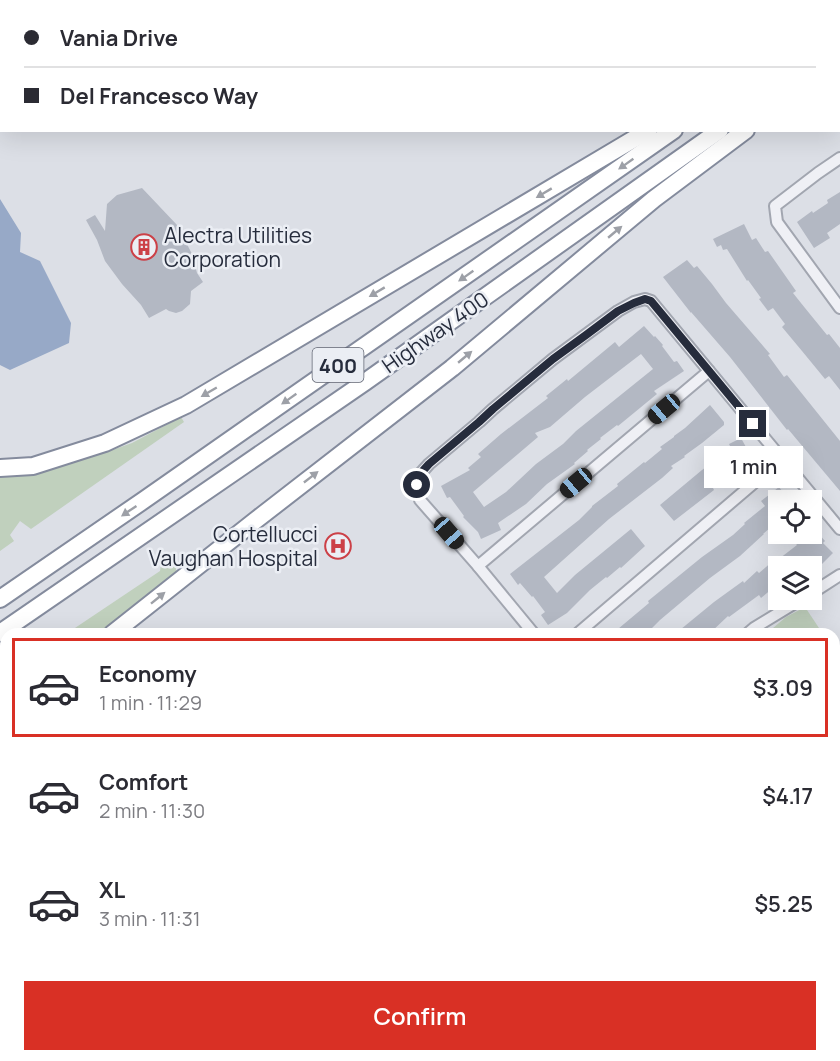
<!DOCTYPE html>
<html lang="en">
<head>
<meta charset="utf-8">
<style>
  body { margin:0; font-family:Manrope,sans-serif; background:#f2f2f3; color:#2b2b33; height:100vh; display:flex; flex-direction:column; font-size:22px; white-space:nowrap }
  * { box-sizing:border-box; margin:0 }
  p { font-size:20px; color:#7c7c81 }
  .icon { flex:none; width:33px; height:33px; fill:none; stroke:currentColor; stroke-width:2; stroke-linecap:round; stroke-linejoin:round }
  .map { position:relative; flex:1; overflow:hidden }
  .drawer { position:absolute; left:0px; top:628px; width:840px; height:434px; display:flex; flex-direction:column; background:#fff; border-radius:18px 18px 0 0; box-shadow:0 6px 24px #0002 }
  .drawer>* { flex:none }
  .hud { position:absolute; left:0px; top:0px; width:840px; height:132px; box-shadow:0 6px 24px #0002; display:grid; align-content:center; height:132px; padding:0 24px; background:#fff }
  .fabs { position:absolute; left:768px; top:490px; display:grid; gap:12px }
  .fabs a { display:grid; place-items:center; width:54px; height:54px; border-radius:0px; background:#fff; box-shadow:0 6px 24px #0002; font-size:30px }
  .end { position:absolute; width:27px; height:27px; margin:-14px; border:8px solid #262c3c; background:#fff; box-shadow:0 0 0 3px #fff }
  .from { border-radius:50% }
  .bubble { position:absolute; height:42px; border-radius:0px; background:#fff; box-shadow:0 6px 24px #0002; font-size:20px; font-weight:600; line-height:42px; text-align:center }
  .car { position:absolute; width:18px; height:36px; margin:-18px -9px; border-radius:8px; box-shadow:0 0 4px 2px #0007; background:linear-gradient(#222 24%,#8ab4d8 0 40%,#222 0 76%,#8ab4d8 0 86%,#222 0) }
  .hud b { display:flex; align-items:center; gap:21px; height:57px; font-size:22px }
  .hud b+b { border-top:2px solid #e1e1e2 }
  .hud i { width:15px; height:15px; background:#2b2b33 }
  ul { padding:10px 0 0; list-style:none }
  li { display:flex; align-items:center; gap:18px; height:99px; margin:0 12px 9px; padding:0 12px; border:3px solid transparent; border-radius:0px }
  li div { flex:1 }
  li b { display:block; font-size:22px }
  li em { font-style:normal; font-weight:600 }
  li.on { border-color:#d93025 }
  li>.icon { width:54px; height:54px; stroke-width:1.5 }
  .cta { display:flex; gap:12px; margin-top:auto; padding:12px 24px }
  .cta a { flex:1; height:69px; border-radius:0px; background:#d93025; color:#fff; font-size:24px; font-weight:600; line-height:69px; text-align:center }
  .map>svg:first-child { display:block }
  .green { fill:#c0d0bd }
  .water { fill:#97a9c7 }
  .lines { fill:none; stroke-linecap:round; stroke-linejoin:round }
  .stream { stroke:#97a9c7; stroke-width:3 }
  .building { fill:#b3b8c3; fill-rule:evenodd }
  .minor-casing { stroke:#a2a6b0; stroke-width:14 }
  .major-casing { stroke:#9ca2b2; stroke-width:16 }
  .highway-casing { stroke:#848b9d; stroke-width:20 }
  .minor { stroke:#eff0f5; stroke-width:10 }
  .major { stroke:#fff; stroke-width:14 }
  .highway { stroke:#fff; stroke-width:16 }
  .oneway { fill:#9da0a7 }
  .route { stroke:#262c3c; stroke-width:8 }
  .labels { text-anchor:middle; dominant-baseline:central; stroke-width:5; stroke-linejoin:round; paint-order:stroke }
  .shield { fill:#ebeef4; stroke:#616673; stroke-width:1.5 }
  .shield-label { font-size:20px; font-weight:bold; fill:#262c3c }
  .poi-label { font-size:21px; fill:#262c3c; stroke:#ebeef4; text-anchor:start }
  .street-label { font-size:21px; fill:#262c3c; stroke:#ebeef4 }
</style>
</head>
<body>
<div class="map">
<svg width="840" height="1061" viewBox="0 0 840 1061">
  <rect width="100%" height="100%" fill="#dcdfe6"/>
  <g class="green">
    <path d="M181 417 184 422 31 529 20 521 10 535 14 541 0 551V475L29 474 98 455 132 443Z"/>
    <path d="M166 558 176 565V573L99 634H66L160 571 161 565Z"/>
    <path d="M805 607 823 634H766L786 617Z"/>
    <path d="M834 650 840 659V1007L834 1000Z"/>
    <path d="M6 675V779L0 798V679Z"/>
  </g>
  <g class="water">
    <path d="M0 199 21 233 20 252 40 261 71 323 69 343 10 370 0 365Z"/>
    <path d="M834 731 840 738V958L834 956Z"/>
  </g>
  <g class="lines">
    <path class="stream" d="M103 1060 116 1056"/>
  </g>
  <g class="building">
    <path d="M142 188 177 225 192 254 197 273 203 282 191 291 190 304 182 311 176 313 169 311 166 309 149 318 141 305 122 284 105 261 97 240 86 220 95 215 105 231 107 204 117 195Z"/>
    <path d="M840 192V224L827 233 830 238 814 248 797 222 812 211 813 213 828 203 827 200Z"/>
    <path d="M744 224 752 240 756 238 765 252 768 251 796 291 793 293 805 308 827 335 829 334 840 348V390L829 376 825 379 802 351 782 327 785 324 773 308 768 311 759 299 761 298 748 280 747 281 727 249 723 250 721 245 717 247 713 239Z"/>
    <path d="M687 260 694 268 697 266 712 284 726 303 770 354 768 355 784 377 787 375 840 441V491L788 429 787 430 730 357 691 312V313L663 277Z"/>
    <path d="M644 326 654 337 655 336 663 345 662 346 674 362 677 361 684 371 654 391 657 394 618 426 617 425 600 438 601 439 587 450 588 451 574 463 575 464 547 484 526 504 498 523 501 530 481 539 478 532 463 517 464 516 450 497 447 498 441 486 470 470 468 468 481 457 478 454 501 434 548 398 546 396 567 379 568 381 615 342 619 347ZM641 354 653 369 576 431 563 444 536 464 506 492 484 507 473 492 538 437 535 433 550 427 585 397Z"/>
    <path d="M710 405 724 422V425L702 443 684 456 685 457 671 466 673 468 662 478 609 519 544 577 557 593 575 575 631 529 645 546 621 568 620 567 607 578 606 577 590 590 567 613 548 625 541 615 545 612 533 596 532 597 520 583 518 585 510 574 579 520 592 507V506L618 486 617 484 644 462 645 463 662 449 660 447 674 437V436L685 428Z"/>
    <path d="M741 438 752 458 726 477V479L713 488 714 490 674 521 660 505 702 470 716 460 715 458 730 446 729 444Z"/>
    <path d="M779 487 790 501H778V521L763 534H764L740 556 710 578 660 620 646 634H612L649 603 648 601 702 557 733 535 745 524 744 523 765 506 761 501Z"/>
    <path d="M812 526 825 541 823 543 833 553 817 569 809 561 801 567H778V593L774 587 761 598 759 595 729 617 728 616 709 634H675L714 602 743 581 744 583 757 571 759 573 774 560 775 562 797 545 788 534H812Z"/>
  </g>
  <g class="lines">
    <g class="minor-casing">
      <g id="minor">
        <path d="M92 0 93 2"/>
        <path d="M248 2 250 0"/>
        <path d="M0 56H2"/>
        <path d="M840 158 818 173 775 206 777 222 840 308"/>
        <path d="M478 566 709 371"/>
        <path d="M812 593 840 575"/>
        <path d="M534 634 478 566 420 500 417 485 420 474 429 464 479 422 493 409 553 359 618 311 634 302 645 299 651 301 840 529"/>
        <path d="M577 634 782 459"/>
        <path d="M747 634 754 628 800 600"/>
        <path d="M831 1056 835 1061"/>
        <path d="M296 1061 302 1056"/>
        <path d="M594 1061 599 1056"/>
      </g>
    </g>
    <g class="major-casing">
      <g id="major">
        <path d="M0 1035 6 1044"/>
        <path d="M14 1056 17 1061"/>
      </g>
    </g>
    <g class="highway-casing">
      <g id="highway">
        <path d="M838 16 840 15"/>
        <path d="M838 48 840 47"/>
        <path d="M0 468 33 466 105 443 186 405 649 130"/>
        <path d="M0 599 144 500 674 130"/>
        <path d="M0 633 365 382 720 130"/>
        <path d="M112 634 256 520 452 368 654 199 746 130"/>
        <path d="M6 858 4 880 6 914"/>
        <path d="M46 1056 49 1061"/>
      </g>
    </g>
    <use href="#minor" class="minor"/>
    <use href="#major" class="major"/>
    <use href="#highway" class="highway"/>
  </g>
  <defs><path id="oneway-solid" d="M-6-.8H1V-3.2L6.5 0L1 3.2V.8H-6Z" transform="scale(1.5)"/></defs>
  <g class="oneway">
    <use href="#oneway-solid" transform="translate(626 164) rotate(145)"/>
    <use href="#oneway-solid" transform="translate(544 193) rotate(149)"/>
    <use href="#oneway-solid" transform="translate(615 232) rotate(-40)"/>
    <use href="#oneway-solid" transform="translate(466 276) rotate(145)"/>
    <use href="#oneway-solid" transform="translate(377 292) rotate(149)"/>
    <use href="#oneway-solid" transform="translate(465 357) rotate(-40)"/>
    <use href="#oneway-solid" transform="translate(209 392) rotate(150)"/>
    <use href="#oneway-solid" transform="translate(289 399) rotate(145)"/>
    <use href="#oneway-solid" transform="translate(311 477) rotate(-38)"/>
    <use href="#oneway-solid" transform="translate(129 511) rotate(146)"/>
    <use href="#oneway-solid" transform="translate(158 598) rotate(-39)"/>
  </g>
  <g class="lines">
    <path class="route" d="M417 485 420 474 429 464 479 422 493 409 553 359 586 335 618 311 634 303 645 299 651 301 753 424"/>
  </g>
  <defs>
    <g id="building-ring" transform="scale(1.35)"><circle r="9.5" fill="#ebeef4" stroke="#cc4047" stroke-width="1.5"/><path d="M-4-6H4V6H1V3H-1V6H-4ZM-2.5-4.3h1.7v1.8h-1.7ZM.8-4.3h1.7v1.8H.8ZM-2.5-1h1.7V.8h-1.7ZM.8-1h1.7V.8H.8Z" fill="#cc4047"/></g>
    <g id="hospital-ring" transform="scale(1.35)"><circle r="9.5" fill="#ebeef4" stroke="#cc4047" stroke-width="1.5"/><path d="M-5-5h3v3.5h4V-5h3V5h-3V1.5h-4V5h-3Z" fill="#cc4047"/></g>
  </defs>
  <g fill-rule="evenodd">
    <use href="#building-ring" x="144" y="247"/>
    <use href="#hospital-ring" x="338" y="546"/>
  </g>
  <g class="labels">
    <rect class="shield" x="312.5" y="348" width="51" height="34" rx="4.5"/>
    <g class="shield-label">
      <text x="338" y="365">400</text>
    </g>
    <g class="poi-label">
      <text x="164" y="235">Alectra Utilities<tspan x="164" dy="24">Corporation</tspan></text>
      <text x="318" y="534" text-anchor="end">Cortellucci<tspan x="318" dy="24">Vaughan Hospital</tspan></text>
    </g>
    <g class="street-label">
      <text transform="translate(435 332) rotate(-35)">Highway 400</text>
    </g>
  </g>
</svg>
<div class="fabs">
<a><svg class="icon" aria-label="locate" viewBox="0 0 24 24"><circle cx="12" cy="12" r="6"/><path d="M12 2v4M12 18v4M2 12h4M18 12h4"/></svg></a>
<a><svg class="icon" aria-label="layers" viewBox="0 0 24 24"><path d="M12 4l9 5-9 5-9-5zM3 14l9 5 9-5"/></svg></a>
</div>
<i class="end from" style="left:417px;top:485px"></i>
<i class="end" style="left:753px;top:424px"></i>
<div class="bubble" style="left:704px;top:446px;width:99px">1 min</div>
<i class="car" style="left:664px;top:409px;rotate:230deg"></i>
<i class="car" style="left:576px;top:483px;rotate:230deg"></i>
<i class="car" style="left:449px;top:533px;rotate:139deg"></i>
<div class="hud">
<b><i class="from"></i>Vania Drive</b>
<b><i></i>Del Francesco Way</b>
</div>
<section class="drawer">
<ul>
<li class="on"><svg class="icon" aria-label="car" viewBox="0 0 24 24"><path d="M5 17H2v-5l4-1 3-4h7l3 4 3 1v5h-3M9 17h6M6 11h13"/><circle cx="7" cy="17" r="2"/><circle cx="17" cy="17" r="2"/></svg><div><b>Economy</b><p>1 min · 11:29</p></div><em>$3.09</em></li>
<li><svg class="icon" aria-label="car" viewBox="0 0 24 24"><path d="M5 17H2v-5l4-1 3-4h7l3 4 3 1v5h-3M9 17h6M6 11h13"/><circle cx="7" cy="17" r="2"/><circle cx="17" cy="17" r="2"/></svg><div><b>Comfort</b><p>2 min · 11:30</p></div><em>$4.17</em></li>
<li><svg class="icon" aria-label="car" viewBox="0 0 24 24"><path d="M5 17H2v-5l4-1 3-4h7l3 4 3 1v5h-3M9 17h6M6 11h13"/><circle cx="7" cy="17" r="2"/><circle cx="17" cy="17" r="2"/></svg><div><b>XL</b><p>3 min · 11:31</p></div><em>$5.25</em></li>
</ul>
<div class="cta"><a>Confirm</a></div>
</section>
</div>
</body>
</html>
